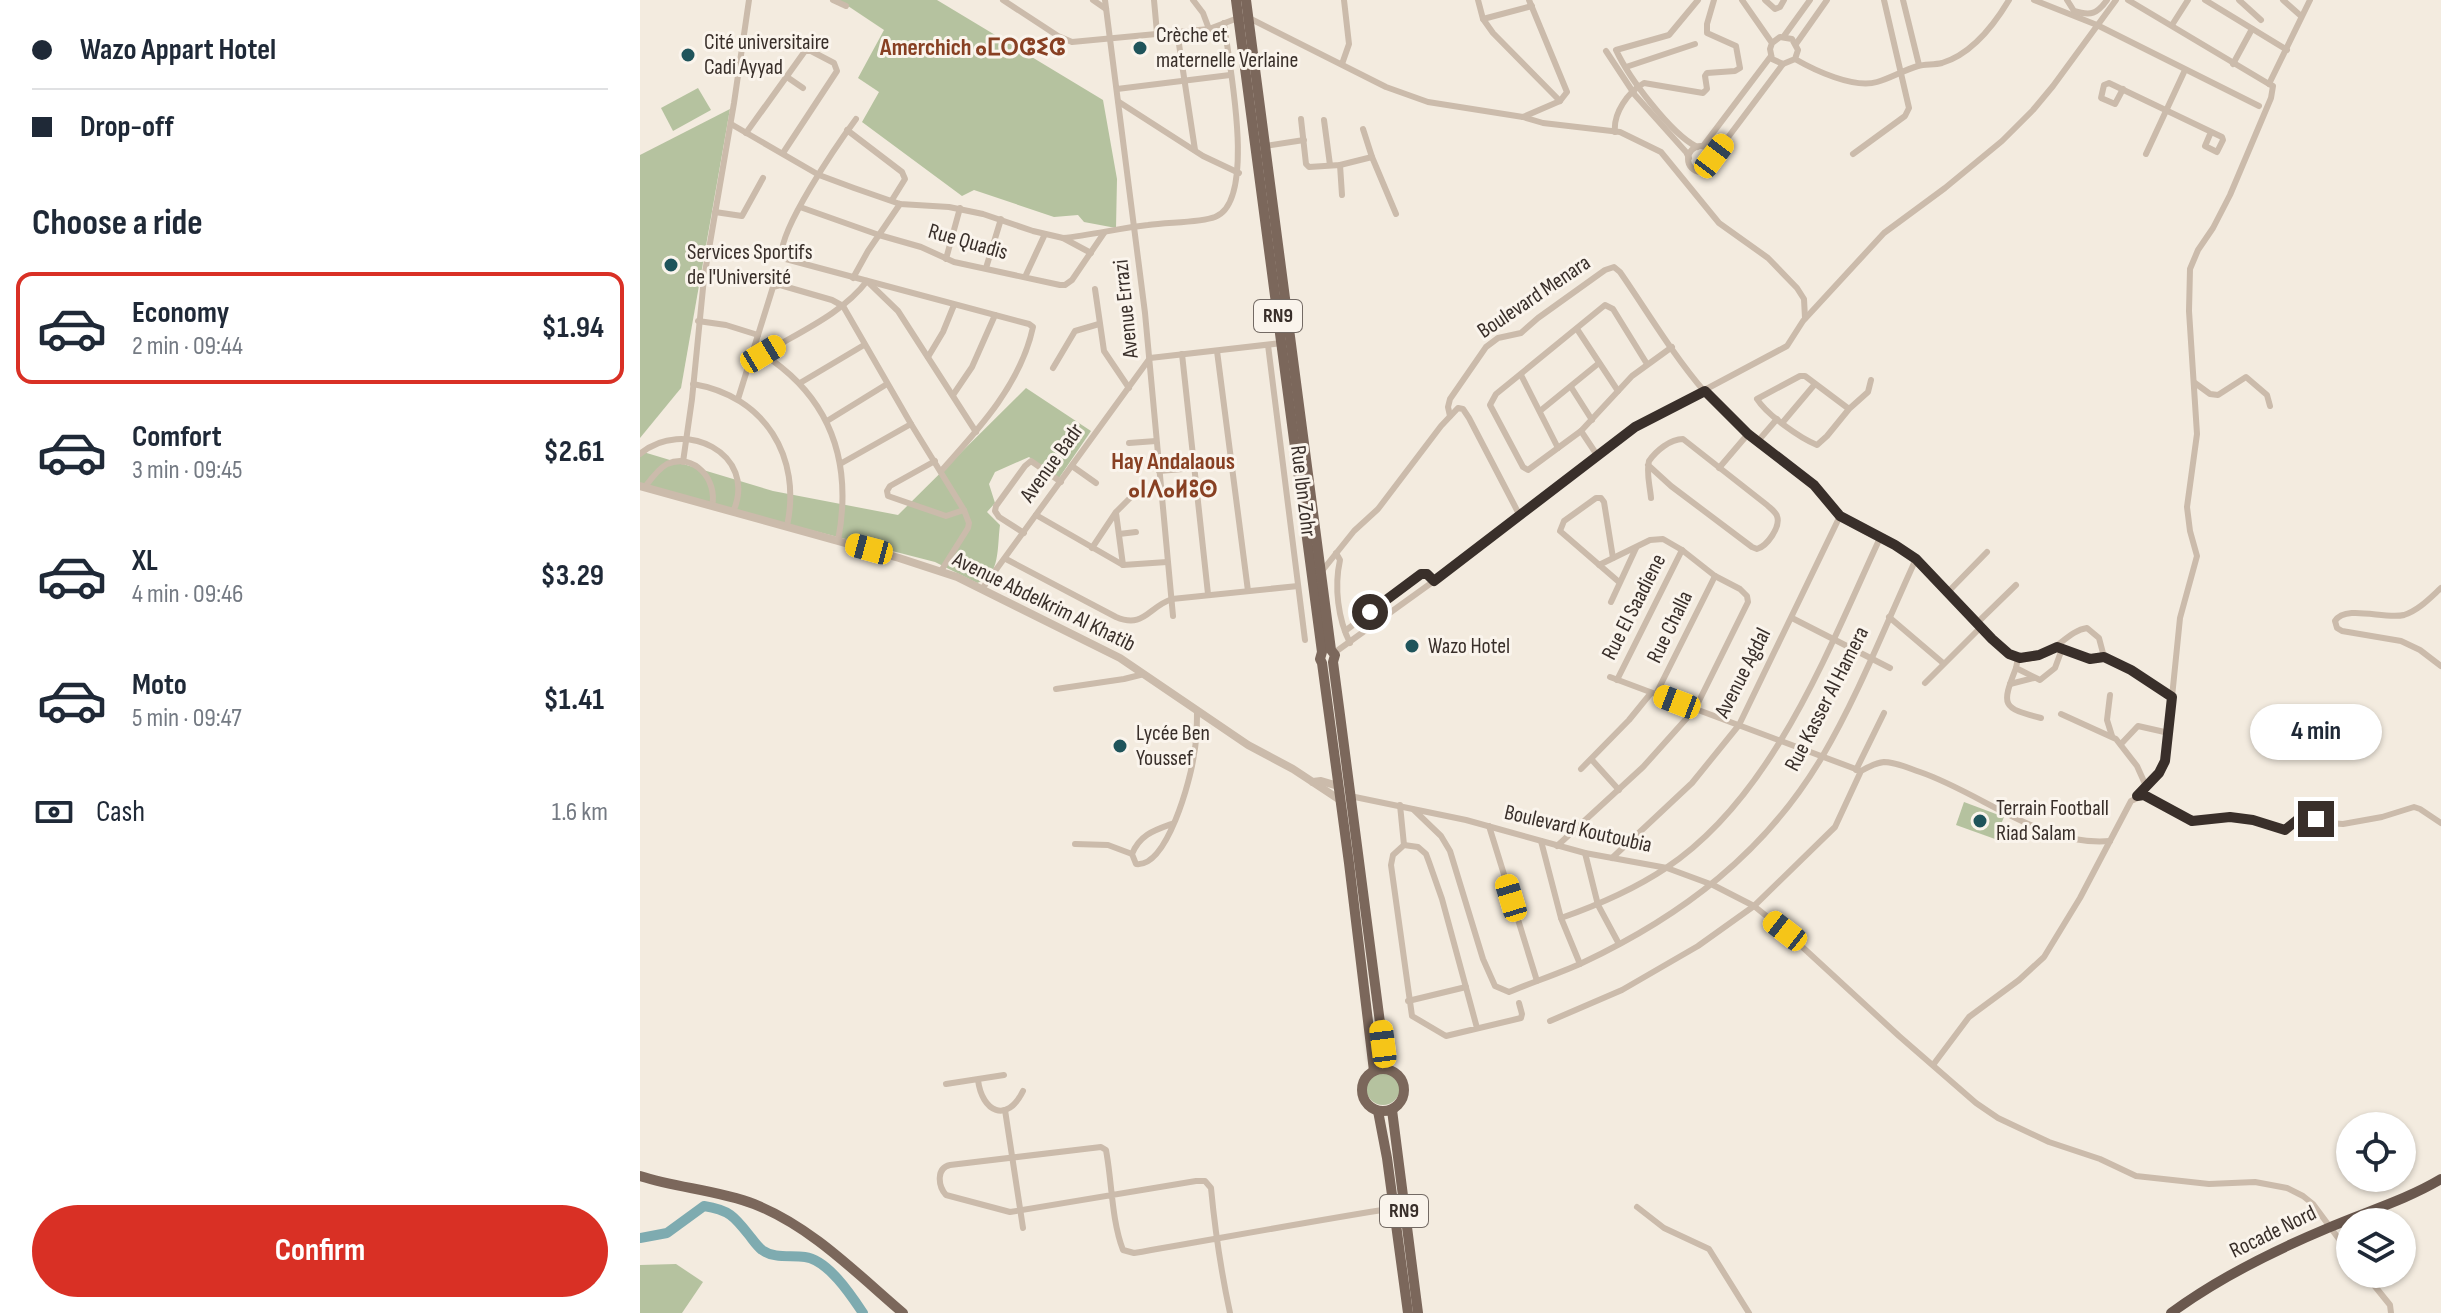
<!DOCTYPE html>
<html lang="en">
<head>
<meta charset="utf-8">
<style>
  body { margin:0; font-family:"Sofia Sans Condensed","Noto Sans Tifinagh",sans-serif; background:#f2f2f3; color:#1f2937; height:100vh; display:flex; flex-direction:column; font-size:30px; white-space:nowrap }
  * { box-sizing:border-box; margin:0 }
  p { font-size:26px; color:#747a83 }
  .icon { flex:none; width:44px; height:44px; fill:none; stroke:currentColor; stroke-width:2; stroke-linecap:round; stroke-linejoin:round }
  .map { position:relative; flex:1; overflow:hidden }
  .panel { display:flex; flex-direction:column; background:#fff; width:640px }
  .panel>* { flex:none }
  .hud { display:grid; align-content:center; height:176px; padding:0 32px; background:#fff }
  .fabs { position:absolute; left:1696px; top:1112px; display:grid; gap:16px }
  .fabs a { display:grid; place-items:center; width:80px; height:80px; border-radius:50%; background:#fff; box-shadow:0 2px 6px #0004; font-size:40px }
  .end { position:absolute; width:36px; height:36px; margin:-18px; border:10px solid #392f2a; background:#fff; box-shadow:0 0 0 4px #fff }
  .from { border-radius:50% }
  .bubble { position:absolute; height:56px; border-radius:28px; background:#fff; box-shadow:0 2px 6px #0004; font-size:26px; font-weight:700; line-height:56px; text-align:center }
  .car { position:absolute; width:24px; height:48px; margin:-24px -12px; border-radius:10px; box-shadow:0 0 6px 2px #0007; background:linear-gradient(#f5c518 24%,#345 0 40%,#f5c518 0 76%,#345 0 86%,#f5c518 0) }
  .hud b { display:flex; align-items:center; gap:28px; height:76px; font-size:30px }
  .hud b+b { border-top:2px solid #e0e1e3 }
  .hud i { width:20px; height:20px; background:#1f2937 }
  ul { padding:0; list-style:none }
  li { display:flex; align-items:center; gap:24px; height:112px; margin:0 16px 12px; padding:0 16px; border:4px solid transparent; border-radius:16px }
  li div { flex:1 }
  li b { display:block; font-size:30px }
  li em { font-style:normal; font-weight:700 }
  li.current { border-color:#d93025 }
  li>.icon { width:72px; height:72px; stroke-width:1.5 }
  h2 { padding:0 32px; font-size:36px; line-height:96px }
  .pay { display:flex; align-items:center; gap:20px; height:88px; padding:0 32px; font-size:30px }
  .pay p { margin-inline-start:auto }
  .cta { display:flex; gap:16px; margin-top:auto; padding:16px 32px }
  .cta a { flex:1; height:92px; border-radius:48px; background:#d93025; color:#fff; font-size:32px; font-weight:700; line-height:92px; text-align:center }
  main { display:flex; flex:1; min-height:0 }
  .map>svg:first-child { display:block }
  .green { fill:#b5c29f }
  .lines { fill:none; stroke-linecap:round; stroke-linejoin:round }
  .river { stroke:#7eabb0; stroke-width:10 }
  .minor { stroke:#cbbbab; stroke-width:6 }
  .tertiary { stroke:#cbbbab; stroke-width:8 }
  .primary { stroke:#7b675b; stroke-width:10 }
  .trunk { stroke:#6a584e; stroke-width:10 }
  .route { stroke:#392f2a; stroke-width:10 }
  .poi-dot { fill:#1f545b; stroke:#faf4ec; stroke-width:3 }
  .labels { text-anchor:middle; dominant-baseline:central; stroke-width:6; stroke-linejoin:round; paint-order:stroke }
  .shield { fill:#faf4ec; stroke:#736a64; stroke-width:2 }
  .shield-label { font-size:20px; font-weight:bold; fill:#392f2a }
  .poi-label { font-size:22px; fill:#392f2a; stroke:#faf4ec; text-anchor:start }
  .street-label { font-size:22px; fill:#392f2a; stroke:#faf4ec }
  .neighbourhood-label { font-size:24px; font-weight:bold; fill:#884023; stroke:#faf4ec }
</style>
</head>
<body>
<main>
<section class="panel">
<div class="hud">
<b><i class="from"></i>Wazo Appart Hotel</b>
<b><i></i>Drop-off</b>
</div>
<h2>Choose a ride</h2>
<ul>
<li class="current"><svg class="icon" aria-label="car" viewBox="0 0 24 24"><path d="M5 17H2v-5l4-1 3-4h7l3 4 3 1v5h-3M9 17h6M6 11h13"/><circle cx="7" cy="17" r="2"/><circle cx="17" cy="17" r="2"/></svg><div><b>Economy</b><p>2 min · 09:44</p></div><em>$1.94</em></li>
<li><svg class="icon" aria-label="car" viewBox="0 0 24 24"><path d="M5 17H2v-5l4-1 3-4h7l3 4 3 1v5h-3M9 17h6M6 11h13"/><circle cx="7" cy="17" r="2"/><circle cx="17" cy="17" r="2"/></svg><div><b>Comfort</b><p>3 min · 09:45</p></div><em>$2.61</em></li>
<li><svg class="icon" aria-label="car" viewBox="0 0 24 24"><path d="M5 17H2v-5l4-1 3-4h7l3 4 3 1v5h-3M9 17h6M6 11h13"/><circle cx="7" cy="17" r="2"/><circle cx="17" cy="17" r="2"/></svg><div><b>XL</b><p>4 min · 09:46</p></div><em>$3.29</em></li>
<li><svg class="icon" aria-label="car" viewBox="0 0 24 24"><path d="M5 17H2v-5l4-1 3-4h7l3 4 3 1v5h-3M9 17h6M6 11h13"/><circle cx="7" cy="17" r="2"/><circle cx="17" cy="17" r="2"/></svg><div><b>Moto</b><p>5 min · 09:47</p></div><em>$1.41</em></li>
</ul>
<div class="pay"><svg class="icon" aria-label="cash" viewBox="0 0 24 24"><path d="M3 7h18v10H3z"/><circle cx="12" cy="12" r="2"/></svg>Cash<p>1.6 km</p></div>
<div class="cta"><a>Confirm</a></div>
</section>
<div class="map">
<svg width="1801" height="1313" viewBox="0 0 1801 1313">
  <rect width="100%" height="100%" fill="#f3ebdf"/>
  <g class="green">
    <path d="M199 0H297L463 100 477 179 476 228 444 222 438 215 414 217 334 190 322 196 222 122 239 92 218 78 244 30Z"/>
    <path d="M58 88 71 110 33 131 21 108Z"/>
    <path d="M90 109 41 388 0 438V155Z"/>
    <path d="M386 388 451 431 419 478 389 457 355 472 349 484 355 503 347 512 360 525C357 546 361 577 337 583L295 562 0 486V451L133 491 258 515Z"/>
    <path d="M1324 802 1364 817 1355 839 1316 825Z"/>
    <circle cx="743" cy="1088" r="17"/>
    <path d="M36 1264 63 1282 42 1313H0V1265Z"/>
  </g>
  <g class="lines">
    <path class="river" d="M0 1238 27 1233 64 1206C89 1210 94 1216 109 1235 113 1240 117 1246 122 1250 135 1259 150 1255 165 1257 188 1260 211 1295 223 1313"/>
    <g class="minor">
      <path d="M193 0 206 6"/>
      <path d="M363 0 418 36 432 42 569 29 598 18H609L746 87 788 102 883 117 903 123 980 132 1021 152 1079 223 1128 258 1157 288 1164 299 1165 318"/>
      <path d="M453 0 466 9"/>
      <path d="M465 0 505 313 533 616"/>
      <path d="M514 0 517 33"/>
      <path d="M553 0 563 13 569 29"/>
      <path d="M838 0 843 19"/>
      <path d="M1102 0 1132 43 1130 49 1132 59 1143 64 1155 59 1158 50 1152 39 1140 37 1132 43"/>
      <path d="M1125 0 1135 9 1140 7 1144 0"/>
      <path d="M1263 0 1279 65"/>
      <path d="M1394 0 1457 25 1619 106"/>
      <path d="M1427 0 1434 11C1451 16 1457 14 1467 0"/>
      <path d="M1488 0 1629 84"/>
      <path d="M1565 0 1647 50"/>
      <path d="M1599 0 1621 20"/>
      <path d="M1643 0 1661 16"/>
      <path d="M892 6 843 19 853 33 920 101"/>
      <path d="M1532 25 1548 0"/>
      <path d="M537 31 555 150"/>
      <path d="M1144 36 1170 0"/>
      <path d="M1156 44 1187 0"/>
      <path d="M966 51 995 95 1046 152 1049 158"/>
      <path d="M1155 59C1174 70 1214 89 1237 82 1251 78 1264 70 1278 66 1285 64 1294 65 1302 63 1332 54 1354 25 1369 0"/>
      <path d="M702 64 709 44 704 0"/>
      <path d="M1593 64 1612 29"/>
      <path d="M986 67 1055 44"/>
      <path d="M147 77 163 88"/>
      <path d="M477 89 590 75"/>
      <path d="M1483 89 1475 104 1461 98 1464 85 1469 83 1582 137 1583 140 1577 152 1565 146 1571 132"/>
      <path d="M479 102 563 156 599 173"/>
      <path d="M883 117 920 101 927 92 889 0"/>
      <path d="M216 119C199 142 136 233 142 258L389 324 393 327C381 384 338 430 301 471"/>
      <path d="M661 119 666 164 669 167 700 165 732 157"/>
      <path d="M684 120 690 165"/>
      <path d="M91 124 179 175 214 188 260 204 309 207 343 214 393 231 423 238 451 253"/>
      <path d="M723 129 732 157 756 214"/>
      <path d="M207 130 262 172 265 179 252 200"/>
      <path d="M975 132C973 113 988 92 1004 83L1063 93 1067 89 1065 76 1067 73 1095 71 1100 68 1096 46 1067 33V24L1074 0"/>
      <path d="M106 133 165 51H171L194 63 197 71 143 153"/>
      <path d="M625 146 664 140"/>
      <path d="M1063 146 1131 56"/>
      <circle cx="1061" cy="159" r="13"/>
      <path d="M1057 147C1030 133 989 78 976 50L1029 35 1058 0"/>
      <path d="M1213 154 1265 116 1269 108 1244 0"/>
      <path d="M1506 154 1545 70"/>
      <path d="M1074 156 1143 64"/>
      <path d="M700 165 702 195"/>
      <path d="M160 207 239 235 281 247 314 262 420 285H425L432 280 464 233"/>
      <path d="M75 212 102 216 123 178"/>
      <path d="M423 238C452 235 480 228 508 225 527 222 559 223 575 217 618 201 588 59 584 23"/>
      <path d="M306 259 320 208"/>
      <path d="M346 268 361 219"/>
      <path d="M385 277 405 234"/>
      <path d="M213 278 228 251 260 204"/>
      <path d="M455 289 464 351 489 388"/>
      <path d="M58 321 86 325 118 335"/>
      <path d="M937 329 978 391"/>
      <path d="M628 345 665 640"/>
      <path d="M577 351 608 591"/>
      <path d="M123 354C159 332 202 314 227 281L258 311 336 432"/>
      <path d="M123 354C191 398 213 462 198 541"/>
      <path d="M542 354 568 594"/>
      <path d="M288 357 303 332 314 305"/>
      <path d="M1007 364 973 309 965 305 856 394 850 405 883 467 888 470 941 431 992 376 1032 347"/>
      <path d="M413 368 435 331 459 324"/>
      <path d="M881 375 918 448"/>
      <path d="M160 383 224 345"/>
      <path d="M1555 383 1570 394 1578 395 1606 377 1627 395 1630 406"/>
      <path d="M53 384C125 396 162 457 147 526"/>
      <path d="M931 387 952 420"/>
      <path d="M313 395 332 367 355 315"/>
      <path d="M98 399 133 287 140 285 192 300 203 306 271 424 324 510 329 523 328 528 301 571"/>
      <path d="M1209 409 1165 376H1160L1117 399C1127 415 1160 438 1177 445L1187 436 1209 409 1228 392 1231 380"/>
      <path d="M900 411 959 363"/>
      <path d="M810 416 808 407 810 399 846 347 858 338 881 333 898 318 965 270 974 267 980 272C1007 311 1033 355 1064 391 1094 425 1132 450 1166 478 1179 488 1185 504 1198 515 1221 534 1254 540 1277 560 1297 578 1358 654 1376 658 1409 665 1424 631 1447 628L1459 638 1464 657 1491 670 1532 697 1540 618 1557 556 1550 531 1547 507 1557 434 1549 311 1550 269 1558 250 1573 228 1590 195 1631 98 1633 86 1629 84 1670 0"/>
      <path d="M187 421 247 384"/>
      <path d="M1143 422 1175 384"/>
      <path d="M941 431 957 455"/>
      <path d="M1118 441 1137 419"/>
      <path d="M489 443 516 441"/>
      <path d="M0 454C43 417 119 453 93 512"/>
      <path d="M295 461 250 486 247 491 248 496 306 516 324 510"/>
      <path d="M43 462 52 399 64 278 94 103 109 0"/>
      <path d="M200 464 271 424"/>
      <path d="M1008 465 1031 486 1112 547 1117 549C1127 546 1141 527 1137 516 1136 512 1130 508 1127 505L1043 439C1030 439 1016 451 1009 461 1006 473 1010 486 1011 498"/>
      <path d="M432 466 456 483"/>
      <path d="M1079 468 1108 434"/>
      <path d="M519 471 591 465"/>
      <path d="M5 487C11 479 18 469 27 464 54 452 78 480 72 506"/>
      <path d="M476 513 483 565"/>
      <path d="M396 515 483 565 527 562"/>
      <path d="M384 533 359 517 355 511 356 506 385 466 391 461 421 482"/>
      <path d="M479 534 496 532"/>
      <path d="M452 548 476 512 491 497 520 487"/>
      <path d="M696 553 700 560C694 587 698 619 710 643"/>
      <path d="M973 558 964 502 961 498H956L924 521 920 531 979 582"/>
      <path d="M366 559 476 617C504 629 508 607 532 599L658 586"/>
      <path d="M682 571 714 531 738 509 801 426 818 408 823 409 829 418 880 516"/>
      <path d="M1801 588C1790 598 1779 610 1764 615 1745 620 1706 604 1695 621L1697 628 1702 631 1761 641 1780 650 1801 666"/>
      <path d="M342 589 510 358 642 343"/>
      <path d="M1308 592 1347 552"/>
      <path d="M971 602 996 548"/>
      <path d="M1249 617 1303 663"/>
      <path d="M1152 618 1250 668"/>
      <path d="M1337 623 1376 585"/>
      <path d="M705 631 781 574H787L794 581"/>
      <path d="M1422 649 1450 659 1464 657"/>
      <path d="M694 653 794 581 995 427 1147 346 1163 321 1244 233 1305 188 1362 141 1393 110 1413 86 1476 0"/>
      <path d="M1378 658 1376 668 1400 680 1415 668 1422 649"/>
      <path d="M1376 668C1361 706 1362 708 1401 718"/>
      <path d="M970 677 1221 771"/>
      <path d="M977 680 1042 550"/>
      <path d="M1285 683 1341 627"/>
      <path d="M1370 684 1394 678"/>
      <path d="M416 689 484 679 504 674"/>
      <path d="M1016 694 1075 576"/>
      <path d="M1470 695 1467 720 1472 736"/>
      <path d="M1421 714 1476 739 1497 766 1506 786"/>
      <path d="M1481 744 1498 726 1529 733"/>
      <path d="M952 760 979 790"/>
      <path d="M941 769 989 720 1011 693"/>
      <path d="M1216 770 1244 713"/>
      <path d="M1506 786 1519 773 1525 761 1532 697"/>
      <path d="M710 796 826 820 945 853 1027 868 1073 885 1114 906 1145 931 1259 1036 1336 1103 1358 1118 1409 1142 1460 1159 1496 1176 1569 1184 1615 1182 1647 1188 1663 1196 1673 1204 1710 1254"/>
      <path d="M760 805 764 845"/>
      <path d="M774 810 801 836 810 851 843 959 855 986 869 992C893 982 918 974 942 963 1042 916 1125 853 1182 757 1218 696 1246 624 1276 559"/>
      <path d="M534 823C515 830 500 834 492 854L496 864C527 868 551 779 554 754 557 740 557 725 557 711"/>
      <path d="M849 826 897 981"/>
      <path d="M901 841 921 918 940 964"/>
      <path d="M435 844 468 845 492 854"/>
      <path d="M917 846 1003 767 1055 709 1108 602 1107 596 1100 589 1075 576 1042 550 1023 539 1010 540 959 565"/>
      <path d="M945 853 958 905 979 944"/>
      <path d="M972 858 1052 783 1099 725 1200 516"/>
      <path d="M921 918C958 905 993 890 1026 868 1133 797 1188 650 1240 538"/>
      <path d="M768 1001 826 987"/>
      <path d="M910 1021 982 990 1058 946 1114 906 1195 827 1221 771C1228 767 1235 763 1244 762 1256 762 1268 768 1280 772 1342 793 1401 847 1470 841"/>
      <path d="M837 1028 802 899 789 862 786 854 778 847 764 845 753 855 751 865 772 1016 806 1036 810 1035 881 1018 882 1014 879 1003"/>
      <path d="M1293 1065 1329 1017 1379 980 1404 957 1440 898 1491 801 1504 795 1552 821 1590 817 1613 820 1645 830 1665 815 1687 823 1703 824 1742 817 1774 807 1780 809 1801 823"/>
      <path d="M338 1080C342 1112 367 1124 383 1091"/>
      <path d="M306 1084 364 1075"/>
      <path d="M365 1110 383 1228"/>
      <path d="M997 1207 1024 1228 1069 1249 1109 1313"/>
      <path d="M1725 1274 1750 1305 1751 1313"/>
      <path d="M590 1313C581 1271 575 1230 571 1188L565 1181H556L370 1212 306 1195C298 1186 296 1168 310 1165L461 1147 466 1150 467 1156C472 1186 472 1221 483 1250L494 1253C581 1238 667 1222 754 1208"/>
    </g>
    <g class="tertiary">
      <path d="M0 486 259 558 317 577 480 658 608 745 653 769 700 800"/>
      <path d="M673 782 681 781 698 786"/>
    </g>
    <g class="primary">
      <path d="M596 0 682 652 680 659 682 663 709 863 734 1071"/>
      <path d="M606 0 691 650 695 655 693 662 700 715 746 1069"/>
      <circle cx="743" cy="1090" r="21"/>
      <path d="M752 1110 778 1313"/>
      <path d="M738 1111 747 1158 768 1313"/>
      <path d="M0 1176C37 1188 78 1190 114 1204 172 1227 216 1273 263 1313"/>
    </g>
    <path class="trunk" d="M1531 1313C1580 1277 1633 1251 1688 1228 1725 1212 1766 1200 1801 1179"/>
  </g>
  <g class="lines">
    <path class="route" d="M730 612 781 574H787L794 581 995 427 1065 391 1108 434 1174 485 1200 516 1255 545 1276 559 1352 639 1369 654 1380 658 1399 655 1417 647 1450 659 1464 657 1491 670 1532 697 1525 761 1519 773 1497 796 1504 795 1552 821 1590 817 1613 820 1645 830 1662 816 1676 819"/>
  </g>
  <g class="poi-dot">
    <circle cx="500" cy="48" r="8"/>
    <circle cx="48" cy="55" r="8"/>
    <circle cx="31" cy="265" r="8"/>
    <circle cx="772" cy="646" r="8"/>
    <circle cx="480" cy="746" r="8"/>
    <circle cx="1340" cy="821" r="8"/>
  </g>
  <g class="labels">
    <g class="shield">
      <rect x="614" y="300" width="48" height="32" rx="6"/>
      <rect x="740" y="1195" width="48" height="32" rx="6"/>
    </g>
    <g class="shield-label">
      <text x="638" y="316">RN9</text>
      <text x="764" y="1211">RN9</text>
    </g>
    <g class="poi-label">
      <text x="516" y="35">Crèche et<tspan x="516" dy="25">maternelle Verlaine</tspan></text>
      <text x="64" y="42">Cité universitaire<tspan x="64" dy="25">Cadi Ayyad</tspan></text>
      <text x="47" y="252">Services Sportifs<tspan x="47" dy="25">de l'Université</tspan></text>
      <text x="788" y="646">Wazo Hotel</text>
      <text x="496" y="733">Lycée Ben<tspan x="496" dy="25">Youssef</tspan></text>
      <text x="1356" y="808">Terrain Football<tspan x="1356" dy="25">Riad Salam</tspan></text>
    </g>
    <g class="street-label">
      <text transform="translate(328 242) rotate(16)">Rue Quadis</text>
      <text transform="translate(894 297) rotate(-34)">Boulevard Menara</text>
      <text transform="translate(486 309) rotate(-96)">Avenue Errazi</text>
      <text transform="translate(412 463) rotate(-54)">Avenue Badr</text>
      <text transform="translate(663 491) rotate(83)">Rue Ibn Zohr</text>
      <text transform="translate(404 602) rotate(26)">Avenue Abdelkrim Al Khatib</text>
      <text transform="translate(994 607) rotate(-63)">Rue El Saadiene</text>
      <text transform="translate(1030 627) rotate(-64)">Rue Challa</text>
      <text transform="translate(1103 673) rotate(-63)">Avenue Agdal</text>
      <text transform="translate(1187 699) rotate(-63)">Rue Kasser Al Hamera</text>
      <text transform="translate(938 829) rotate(13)">Boulevard Koutoubia</text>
      <text transform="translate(1633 1232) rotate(-26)">Rocade Nord</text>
    </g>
    <g class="neighbourhood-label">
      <text x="333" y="47">Amerchich ⴰⵎⵔⵛⵉⵛ</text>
      <text x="533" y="461">Hay Andalaous<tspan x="533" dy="28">ⴰⵏⴷⴰⵍⵓⵙ</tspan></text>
    </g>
  </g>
</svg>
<div class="fabs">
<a><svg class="icon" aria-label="locate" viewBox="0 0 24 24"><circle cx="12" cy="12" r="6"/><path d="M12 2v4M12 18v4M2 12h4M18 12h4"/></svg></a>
<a><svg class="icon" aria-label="layers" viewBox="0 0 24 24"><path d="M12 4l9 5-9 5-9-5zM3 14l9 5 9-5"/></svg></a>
</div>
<i class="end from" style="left:730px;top:612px"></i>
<i class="end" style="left:1676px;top:819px"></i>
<div class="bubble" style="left:1610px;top:704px;width:132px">4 min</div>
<i class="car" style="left:1074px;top:156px;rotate:37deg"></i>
<i class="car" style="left:123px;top:354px;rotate:59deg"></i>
<i class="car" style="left:229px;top:549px;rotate:285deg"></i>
<i class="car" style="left:1037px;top:702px;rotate:291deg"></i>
<i class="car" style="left:871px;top:898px;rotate:343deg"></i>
<i class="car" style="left:1145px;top:931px;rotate:308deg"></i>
<i class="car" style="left:743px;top:1044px;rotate:353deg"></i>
</div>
</main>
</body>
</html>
